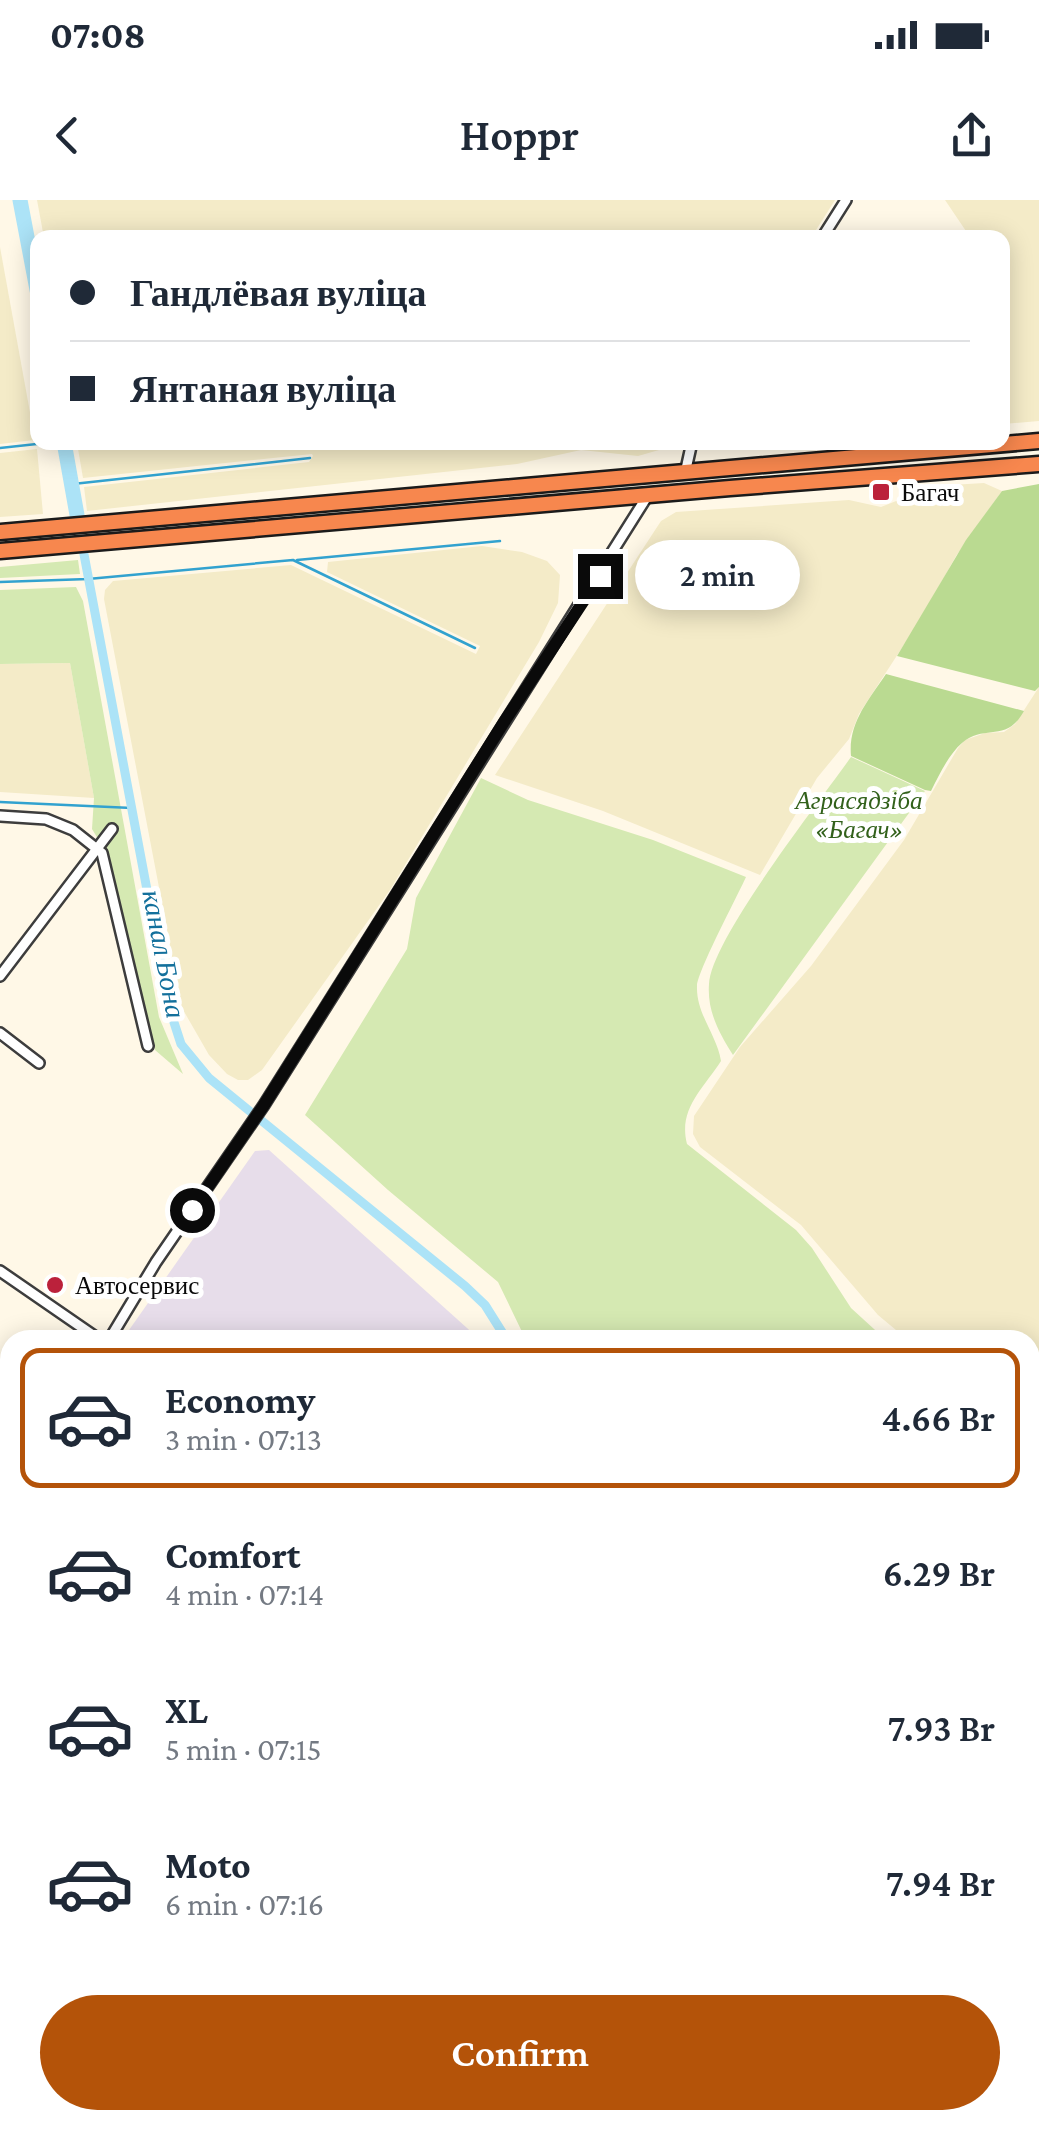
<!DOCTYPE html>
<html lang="en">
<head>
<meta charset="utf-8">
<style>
  body { margin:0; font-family:"Crimson Pro",serif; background:#f6f6f7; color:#1f2937; height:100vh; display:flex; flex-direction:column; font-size:38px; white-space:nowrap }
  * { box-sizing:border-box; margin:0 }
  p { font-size:32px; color:#747a83 }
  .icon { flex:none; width:55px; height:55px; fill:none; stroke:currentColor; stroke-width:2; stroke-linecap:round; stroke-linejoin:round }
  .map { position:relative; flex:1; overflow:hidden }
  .panel { position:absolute; left:0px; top:1130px; width:1040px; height:800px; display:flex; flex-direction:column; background:#fff; border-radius:30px 30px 0 0; box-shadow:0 5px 25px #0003 }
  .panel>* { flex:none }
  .top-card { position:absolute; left:30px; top:30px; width:980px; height:220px; border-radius:20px; box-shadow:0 5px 25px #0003; display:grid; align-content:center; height:220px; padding:0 40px; background:#fff }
  .end { position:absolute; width:45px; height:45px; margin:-22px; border:12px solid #0a0a0a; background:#fff; box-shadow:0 0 0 5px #fff }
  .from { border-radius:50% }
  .bubble { position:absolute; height:70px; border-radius:35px; background:#fff; box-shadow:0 5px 25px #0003; font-size:32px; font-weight:600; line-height:70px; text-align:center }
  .top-card b { display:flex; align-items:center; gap:35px; height:95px; font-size:38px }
  .top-card b+b { border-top:2px solid #e0e1e3 }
  .top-card i { width:25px; height:25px; background:#1f2937 }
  ul { padding:18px 0 0; list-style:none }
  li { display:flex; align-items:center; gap:30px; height:140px; margin:0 20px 15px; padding:0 20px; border:5px solid transparent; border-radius:20px }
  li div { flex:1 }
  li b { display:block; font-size:38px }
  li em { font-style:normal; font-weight:600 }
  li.active { border-color:#b45309 }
  li>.icon { width:90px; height:90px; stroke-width:1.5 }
  .cta { display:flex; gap:20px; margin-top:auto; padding:20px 40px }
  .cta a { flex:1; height:115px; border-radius:60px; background:#b45309; color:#fff; font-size:40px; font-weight:600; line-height:115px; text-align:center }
  .status { display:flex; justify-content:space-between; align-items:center; height:70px; padding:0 50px; background:#fff; direction:ltr }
  .status svg { height:28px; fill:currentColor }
  header { display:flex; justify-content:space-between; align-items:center; height:130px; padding:0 40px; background:#fff; font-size:45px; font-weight:600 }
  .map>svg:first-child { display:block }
  .industrial { fill:#e7ddea }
  .farmland { fill:#f4ebc8 }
  .green { fill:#d5e9b2 }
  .forest { fill:#bada91 }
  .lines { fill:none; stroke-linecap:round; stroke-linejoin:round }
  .stream { stroke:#32a2cf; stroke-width:2.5 }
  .canal { stroke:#ace3f7; stroke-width:9 }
  .river { stroke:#ace3f7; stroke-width:15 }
  .minor-casing { stroke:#3d3d3d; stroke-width:14 }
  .highway-casing { stroke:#1b1b1b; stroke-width:19 }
  .minor { stroke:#fff; stroke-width:9 }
  .highway { stroke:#f7874e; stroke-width:14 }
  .route { stroke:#0a0a0a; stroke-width:12 }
  .poi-dot { fill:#bb213b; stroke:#fff; stroke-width:4 }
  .labels { text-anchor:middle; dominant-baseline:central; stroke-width:10; stroke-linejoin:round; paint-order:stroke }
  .poi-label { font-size:25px; fill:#0a0a0a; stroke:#fff; text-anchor:start }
  .park-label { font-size:25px; font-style:italic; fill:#32611b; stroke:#fff }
  .water-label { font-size:28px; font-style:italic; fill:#13709c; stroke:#fff }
</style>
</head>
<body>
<div class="status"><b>07:08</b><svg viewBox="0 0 49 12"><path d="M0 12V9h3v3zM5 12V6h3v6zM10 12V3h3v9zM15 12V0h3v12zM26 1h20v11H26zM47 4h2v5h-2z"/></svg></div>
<header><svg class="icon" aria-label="back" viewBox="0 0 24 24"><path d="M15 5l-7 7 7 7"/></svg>Hoppr<svg class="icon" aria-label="share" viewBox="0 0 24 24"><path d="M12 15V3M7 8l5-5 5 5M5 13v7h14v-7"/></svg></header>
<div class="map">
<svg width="1039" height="1930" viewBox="0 0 1039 1930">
  <rect width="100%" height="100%" fill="#fff8e7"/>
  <path class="industrial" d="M269 950 477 1137 478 1140H122L255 951Z"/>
  <g class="farmland">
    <path d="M37 0H835L811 38H44Z"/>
    <path d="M945 0H1039V221L1003 224 1002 38 970 37Z"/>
    <path d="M0 47 35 240 0 244Z"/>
    <path d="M77 243V242L669 243 659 250 638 256 581 250 517 264 87 311 84 287 309 262 313 256 312 254 83 278Z"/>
    <path d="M37 249 43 314 0 317V253Z"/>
    <path d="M984 283 1002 291 956 356 920 420 859 514 849 539 817 578 760 675 603 611 495 575 661 321 676 312 849 300 881 307 934 286Z"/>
    <path d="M482 346 522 352 547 361 560 375 558 403 539 442 390 690 262 870 248 880H238L227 874 209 855 182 808 104 399 105 390 113 381 291 365 476 454 480 446 327 372 328 362Z"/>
    <path d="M70 463 94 598 0 592V464Z"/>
    <path d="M1039 487V1226L1030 1221V1140H908L878 1115 801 1025 700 947 693 934 694 916 740 847 811 766 904 640 958 548 965 540 985 533 1004 532 1015 524Z"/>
  </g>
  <g class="green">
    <path d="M78 360 80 374 0 378V367Z"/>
    <path d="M76 387 83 401 159 817 183 874 155 850 109 657 92 629 94 598 70 463 0 464V390Z"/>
    <path d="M851 557 925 591 733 855C719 833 707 811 709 784 711 739 820 601 851 557Z"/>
    <path d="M481 578 528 600 653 640 746 677C737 697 698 770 697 786 696 814 717 835 721 861 703 889 678 909 687 944L796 1030 812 1048 851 1108 886 1140H526L498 1082 388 990 305 915 407 749 416 698Z"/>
    <path d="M1030 1233 1039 1239V1598L1030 1593Z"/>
    <path d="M1030 1639 1039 1643V1821L1030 1816Z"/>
  </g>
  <g class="forest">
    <path d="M1039 284V487L1035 491 897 456 966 340 1002 291Z"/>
    <path d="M886 474 1024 511C1006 544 985 523 962 543 949 554 939 575 931 591L925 590 851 556C848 523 868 501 886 474Z"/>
  </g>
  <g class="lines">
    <g class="stream">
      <path d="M0 248 55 242"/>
      <path d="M73 284 310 258"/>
      <path d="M297 360 500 341"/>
      <path d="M0 382 88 379 293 360 475 448"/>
      <path d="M0 602 132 608"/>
      <path d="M0 1832 10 1827"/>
    </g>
    <g class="canal">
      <path d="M83 349 169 807 181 844 209 878 465 1086 485 1105 507 1140"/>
      <path d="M631 1920 632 1930"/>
    </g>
    <g class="river">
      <path d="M20 0 38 95"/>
      <path d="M64 242 77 315"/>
    </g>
    <g class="minor-casing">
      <g id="minor">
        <path d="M822 38 846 0"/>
        <path d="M686 269 692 242"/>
        <path d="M0 616 46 619 73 630 102 653 148 846"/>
        <path d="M0 776 112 629"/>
        <path d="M0 833 39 863"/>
        <path d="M0 1071 100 1140"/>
        <path d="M109 1140 156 1062 264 905 648 295"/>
        <path d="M0 1238 10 1231"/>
        <path d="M0 1343 10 1345"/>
        <path d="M1030 1605 1039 1610"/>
        <path d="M0 1653 10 1663"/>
        <path d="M0 1842 10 1837"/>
        <path d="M588 1920 589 1930"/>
        <path d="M786 1930 791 1920"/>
      </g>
    </g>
    <g class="highway-casing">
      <g id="highway">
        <path d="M0 332 1039 241"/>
        <path d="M0 351 730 288 1039 264"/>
      </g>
    </g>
    <use href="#minor" class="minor"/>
    <use href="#highway" class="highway"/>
  </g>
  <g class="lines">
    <path class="route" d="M192 1010 264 905 504 522 600 376"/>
  </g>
  <g class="poi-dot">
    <rect x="871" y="282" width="20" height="20" rx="5"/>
    <circle cx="55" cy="1085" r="10"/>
  </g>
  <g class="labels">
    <g class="poi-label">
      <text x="901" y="292">Багач</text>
      <text x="75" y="1085">Автосервис</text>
    </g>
    <g class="park-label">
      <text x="859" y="600">Аграсядзіба<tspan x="859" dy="29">«Багач»</tspan></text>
    </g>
    <g class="water-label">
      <text transform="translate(164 754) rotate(79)">канал Бона</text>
    </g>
  </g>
</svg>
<i class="end from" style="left:192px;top:1010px"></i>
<i class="end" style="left:600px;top:376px"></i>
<div class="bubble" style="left:635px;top:340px;width:165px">2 min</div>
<div class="top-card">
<b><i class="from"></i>Гандлёвая вуліца</b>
<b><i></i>Янтаная вуліца</b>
</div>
<section class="panel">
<ul>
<li class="active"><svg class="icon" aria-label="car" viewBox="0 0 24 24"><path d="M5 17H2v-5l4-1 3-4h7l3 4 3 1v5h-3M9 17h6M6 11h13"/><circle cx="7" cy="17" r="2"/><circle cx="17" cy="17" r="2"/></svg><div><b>Economy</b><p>3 min · 07:13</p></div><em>4.66 Br</em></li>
<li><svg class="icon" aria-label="car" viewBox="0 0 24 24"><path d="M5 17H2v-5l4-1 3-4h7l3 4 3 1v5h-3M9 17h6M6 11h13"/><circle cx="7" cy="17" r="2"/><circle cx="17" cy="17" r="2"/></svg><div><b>Comfort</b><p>4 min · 07:14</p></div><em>6.29 Br</em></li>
<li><svg class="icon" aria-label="car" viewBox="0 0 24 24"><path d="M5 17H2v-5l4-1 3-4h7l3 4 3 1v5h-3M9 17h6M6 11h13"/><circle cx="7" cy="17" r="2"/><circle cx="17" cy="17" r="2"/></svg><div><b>XL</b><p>5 min · 07:15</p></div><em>7.93 Br</em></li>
<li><svg class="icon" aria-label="car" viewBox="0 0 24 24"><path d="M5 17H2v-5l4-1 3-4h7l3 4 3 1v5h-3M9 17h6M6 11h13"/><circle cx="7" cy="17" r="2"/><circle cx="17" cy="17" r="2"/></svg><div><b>Moto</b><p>6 min · 07:16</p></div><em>7.94 Br</em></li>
</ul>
<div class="cta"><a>Confirm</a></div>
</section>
</div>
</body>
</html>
